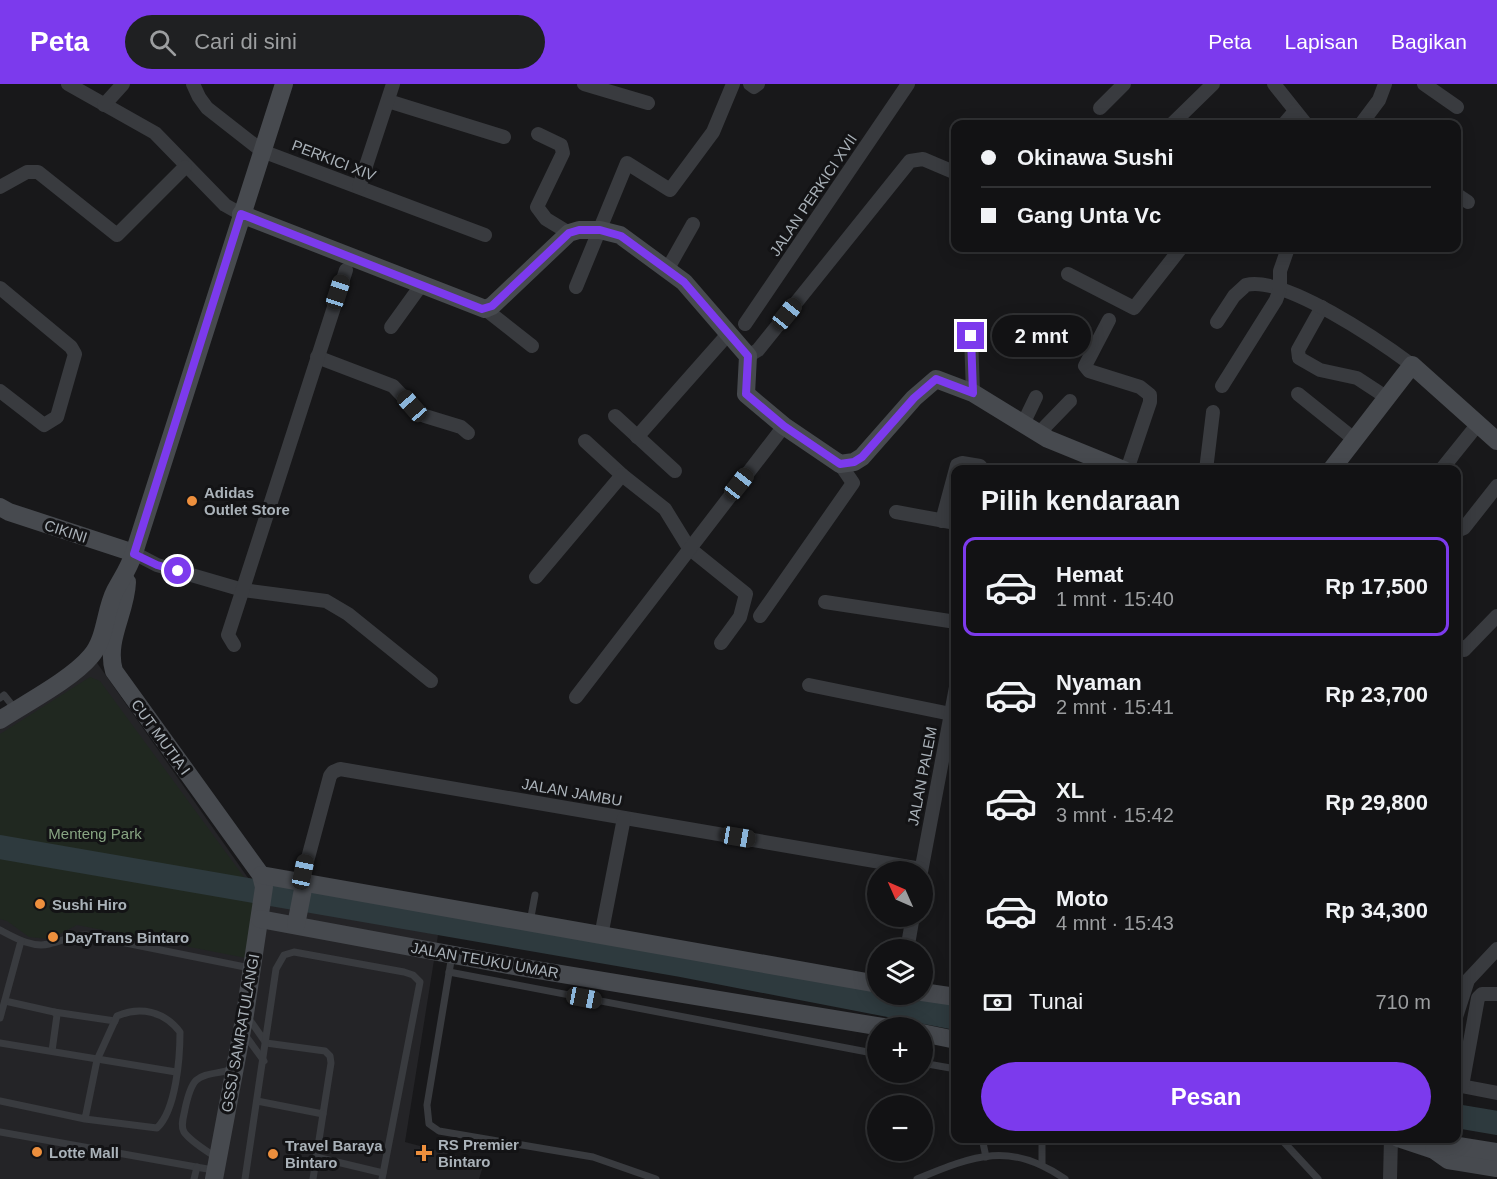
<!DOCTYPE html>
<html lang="id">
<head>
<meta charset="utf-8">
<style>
  body { margin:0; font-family:Helvetica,sans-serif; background:#1f2022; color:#f1f3f6; height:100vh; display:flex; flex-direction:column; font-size:22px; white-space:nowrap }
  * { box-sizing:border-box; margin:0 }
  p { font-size:20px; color:#9c9ea0 }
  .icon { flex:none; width:33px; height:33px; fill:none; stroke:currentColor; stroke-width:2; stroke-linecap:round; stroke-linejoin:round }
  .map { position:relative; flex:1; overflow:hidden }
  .sheet { position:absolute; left:951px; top:381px; width:510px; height:678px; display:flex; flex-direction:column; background:#121214; border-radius:12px; box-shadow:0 3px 15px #0003,0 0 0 2px #313234 }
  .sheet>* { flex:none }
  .hud { position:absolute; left:951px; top:36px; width:510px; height:132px; border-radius:12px; box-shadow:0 3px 15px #0003,0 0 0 2px #313234; display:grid; align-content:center; height:132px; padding:0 30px; background:#121214 }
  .needle { width:39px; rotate:315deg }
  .tools { position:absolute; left:867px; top:777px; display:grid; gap:12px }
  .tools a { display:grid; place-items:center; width:66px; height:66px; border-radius:50%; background:#121214; box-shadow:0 3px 15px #0003,0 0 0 2px #313234; font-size:30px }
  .end { position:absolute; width:27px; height:27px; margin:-14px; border:8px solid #7c3aed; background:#fff; box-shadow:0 0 0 3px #fff }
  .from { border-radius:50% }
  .bubble { position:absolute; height:42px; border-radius:21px; background:#121214; box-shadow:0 3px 15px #0003,0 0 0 2px #313234; font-size:20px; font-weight:600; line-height:42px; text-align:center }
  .car { position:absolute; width:18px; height:36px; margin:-18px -9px; border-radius:8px; box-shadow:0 0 4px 2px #0007; background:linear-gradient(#222 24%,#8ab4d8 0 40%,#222 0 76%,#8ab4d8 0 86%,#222 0) }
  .hud b { display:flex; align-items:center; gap:21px; height:57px; font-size:22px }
  .hud b+b { border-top:2px solid #313234 }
  .hud i { width:15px; height:15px; background:#f1f3f6 }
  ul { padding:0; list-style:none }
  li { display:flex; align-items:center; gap:18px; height:99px; margin:0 12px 9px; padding:0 18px; border:3px solid transparent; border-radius:12px }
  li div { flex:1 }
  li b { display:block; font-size:22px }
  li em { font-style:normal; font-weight:600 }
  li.selected { border-color:#7c3aed }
  li>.icon { width:54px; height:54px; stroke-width:1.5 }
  h2 { padding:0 30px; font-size:27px; line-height:72px }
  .pay { display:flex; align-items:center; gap:15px; height:66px; padding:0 30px; font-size:22px }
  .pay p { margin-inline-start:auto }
  .cta { display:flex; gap:12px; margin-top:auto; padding:12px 30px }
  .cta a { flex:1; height:69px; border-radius:36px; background:#7c3aed; color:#fff; font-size:24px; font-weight:600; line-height:69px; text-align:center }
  header { display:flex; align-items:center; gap:36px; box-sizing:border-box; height:84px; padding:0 30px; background:#7c3aed; color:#fff }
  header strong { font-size:28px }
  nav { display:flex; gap:33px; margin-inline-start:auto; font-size:21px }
  .search { width:420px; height:54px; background:#1f2022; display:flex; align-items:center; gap:15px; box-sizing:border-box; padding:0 21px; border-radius:33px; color:#9c9ea0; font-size:22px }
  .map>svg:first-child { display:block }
  .built { fill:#242427 }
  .green { fill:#202820 }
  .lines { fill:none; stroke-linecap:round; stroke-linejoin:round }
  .river { stroke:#2e3a3e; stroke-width:24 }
  .lane { stroke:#393b3f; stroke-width:7 }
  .street { stroke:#393b3f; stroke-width:14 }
  .secondary { stroke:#474a4f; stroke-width:18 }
  .route { stroke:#7c3aed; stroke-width:8 }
  .poi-dot { fill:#ed8f3d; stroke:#131315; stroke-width:2 }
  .labels { text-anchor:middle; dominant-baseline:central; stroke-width:6; stroke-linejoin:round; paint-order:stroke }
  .street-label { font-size:15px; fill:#aab2b9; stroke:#131315 }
  .poi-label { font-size:15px; font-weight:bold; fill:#aab2b9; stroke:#131315; text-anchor:start }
  .park-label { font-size:15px; fill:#87a482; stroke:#131315 }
</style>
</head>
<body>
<header>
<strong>Peta</strong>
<div class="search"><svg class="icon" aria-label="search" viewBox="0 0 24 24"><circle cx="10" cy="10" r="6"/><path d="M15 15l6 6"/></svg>Cari di sini</div>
<nav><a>Peta</a><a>Lapisan</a><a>Bagikan</a></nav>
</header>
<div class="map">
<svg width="1497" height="1095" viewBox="0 0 1497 1095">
  <rect width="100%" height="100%" fill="#18181a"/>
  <path class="built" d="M95 576 260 811 438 851 405 1058 484 1079 479 1095H0V643Z"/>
  <path class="green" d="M90 593 100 597 255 808 246 874 77 841 50 855 29 853 7 837 0 835V650Z"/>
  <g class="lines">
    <g class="river">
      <path d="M0 763 681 881 956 934"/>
      <path d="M1456 1032 1497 1039"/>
    </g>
    <g class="lane">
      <path d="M0 614 4 611 16 626"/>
      <path d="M530 838 535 811"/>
      <path d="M0 846C15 854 32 864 49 860 63 857 72 851 86 851L250 884"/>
      <path d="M452 871 427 1021 429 1040 439 1047 593 1073 656 1095"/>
      <path d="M449 888 878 970"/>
      <path d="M5 917 54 928 57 931 52 967"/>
      <path d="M54 928 115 937"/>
      <path d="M247 932 266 959 325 967 330 972 331 979 323 1030 257 1017"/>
      <path d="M0 934 21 857"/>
      <path d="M245 951 264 977"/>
      <path d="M0 959 176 988"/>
      <path d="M922 979 956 985"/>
      <path d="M0 1017 85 1035 157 1044C176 1026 180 974 180 948 164 927 140 922 117 932L97 976 85 1035"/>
      <path d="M0 1048 213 1086"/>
      <path d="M982 1054 986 1073"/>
      <path d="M1280 1054 1318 1095"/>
      <path d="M316 1073 383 1089"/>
      <path d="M217 1074C207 1067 191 1058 184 1048 180 1041 184 1032 185 1025 193 988 198 993 232 986"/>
      <path d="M1042 1079V1054"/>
      <path d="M194 1095 197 1083"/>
      <path d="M245 1095 276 885 284 871 294 868 404 888 413 891 420 898 382 1095"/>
      <path d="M313 1095 323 1030"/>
      <path d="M917 1095C975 1071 1010 1057 1065 1095"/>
    </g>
    <g class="street">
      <path d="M68 0 155 49 225 121 241 130"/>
      <path d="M193 0 199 13 207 24 262 67 485 151"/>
      <path d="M584 0 648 19"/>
      <path d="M750 0 754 3 758 0"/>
      <path d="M1274 0 1306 40"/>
      <path d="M1424 0 1457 23"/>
      <path d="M388 17 504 53"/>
      <path d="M104 21 123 0"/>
      <path d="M1100 24 1124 0"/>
      <path d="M1172 40 1213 0"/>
      <path d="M1284 40 1295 27"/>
      <path d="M1361 40 1379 16 1385 0"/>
      <path d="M538 50 561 61 563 69 537 123 546 135 569 149"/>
      <path d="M0 103 27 88H38L117 151 185 83"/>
      <path d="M359 103 393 0"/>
      <path d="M1456 110 1468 118"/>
      <path d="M667 186 693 140"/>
      <path d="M1068 190 1134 224 1181 164"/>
      <path d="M576 203 627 79 670 106 713 48 733 0"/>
      <path d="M0 204 71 263 75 270 57 333 44 341 0 307"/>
      <path d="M1322 223 1298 266 1299 274 1320 286 1357 294 1386 313"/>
      <path d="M485 225 532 262"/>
      <path d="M1109 236 1085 282 1089 287 1140 303 1150 311V318L1127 386"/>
      <path d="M1217 238 1234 212 1246 201C1284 191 1381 258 1412 281"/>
      <path d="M745 240 908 0"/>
      <path d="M391 243 422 200"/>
      <path d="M971 252 973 309"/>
      <path d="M748 272 758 266 910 77 923 75 956 89"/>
      <path d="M317 273 393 302 412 322 425 332 461 343 468 349"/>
      <path d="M1222 302 1276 216 1280 205V187L1288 164"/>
      <path d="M1298 310 1354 355"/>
      <path d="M615 332 675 387"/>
      <path d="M1023 340 1036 313"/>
      <path d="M1039 349 1070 317"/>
      <path d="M637 353 729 249"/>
      <path d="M585 357 622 391"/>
      <path d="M1206 386 1213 328"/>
      <path d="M1441 386 1478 340"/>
      <path d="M896 428 956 439"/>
      <path d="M942 437 957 381 962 379 980 382 983 386"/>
      <path d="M1456 445 1459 446 1464 444 1497 402"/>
      <path d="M134 469 157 481 243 506 326 517 348 530 431 597"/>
      <path d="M536 493 622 391 665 425 689 464 746 510 740 533 721 559"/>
      <path d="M825 518 956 538"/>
      <path d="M760 532 853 399 840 380"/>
      <path d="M1456 559 1464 566 1497 532"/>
      <path d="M234 561 228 551 346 186"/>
      <path d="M809 601 956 631"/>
      <path d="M576 613 784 342"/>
      <path d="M921 788 956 603"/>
      <path d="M301 800 330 692 333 688 340 685 921 785"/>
      <path d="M601 852 624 734"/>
      <path d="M907 866 913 832"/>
      <path d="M1456 933 1468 896 1497 865"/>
      <path d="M1456 1001 1497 1009"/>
      <path d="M1462 1002 1478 914 1482 910H1497"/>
      <path d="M1390 1095 1391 1054"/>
    </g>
    <g class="secondary">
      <path d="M241 130 485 225 492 222 569 149 579 146H600L620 151 684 198 748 272 746 310 784 342 840 380 854 378 862 373 914 314 936 295 973 309 1048 355 1124 386"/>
      <path d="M1331 386 1412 281 1497 357"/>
      <path d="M0 423 9 428 134 469"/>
      <path d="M127 498C126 529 105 556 114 587L261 791 264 803 245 930 214 1095"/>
      <path d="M0 636C26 619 72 595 91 572 106 555 105 526 115 507 122 494 129 484 134 469L284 0"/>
      <path d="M261 791 878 900"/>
      <path d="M260 835 519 883 889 944"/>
      <path d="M296 841 304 800"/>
      <path d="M922 908 956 913"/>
      <path d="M922 949 956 956"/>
      <path d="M1398 1054 1434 1066 1448 1076 1497 1084"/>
      <path d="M1434 1066 1452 1061 1497 1068"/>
    </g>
  </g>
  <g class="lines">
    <path class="route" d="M178 487 157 481 134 470 241 130 482 225 492 222 569 149 579 146H600L621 152 684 198 748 272 746 310 784 342 840 380 854 378 862 373 914 314 936 295 973 309 971 252"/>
  </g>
  <g class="poi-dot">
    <circle cx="192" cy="417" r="6"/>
    <circle cx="40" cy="820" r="6"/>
    <circle cx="53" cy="853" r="6"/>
    <circle cx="37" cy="1068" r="6"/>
    <path d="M421 1060h6v6h6v6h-6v6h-6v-6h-6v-6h6z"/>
    <circle cx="273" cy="1070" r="6"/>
  </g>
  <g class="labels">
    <g class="street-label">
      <text transform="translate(334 76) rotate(21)">PERKICI XIV</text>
      <text transform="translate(813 111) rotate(-56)">JALAN PERKICI XVII</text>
      <text transform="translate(66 447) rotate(18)">CIKINI</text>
      <text transform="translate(161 653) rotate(54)">CUT MUTIA I</text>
      <text transform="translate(922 692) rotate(-79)">JALAN PALEM</text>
      <text transform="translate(572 708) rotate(10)">JALAN JAMBU</text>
      <text transform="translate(485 876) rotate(10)">JALAN TEUKU UMAR</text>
      <text transform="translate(240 949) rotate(-80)">GSSJ SAMRATULANGI</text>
    </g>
    <g class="poi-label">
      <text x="204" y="408">Adidas<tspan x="204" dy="17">Outlet Store</tspan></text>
      <text x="52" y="820">Sushi Hiro</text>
      <text x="65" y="853">DayTrans Bintaro</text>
      <text x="438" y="1060">RS Premier<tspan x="438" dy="17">Bintaro</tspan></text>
      <text x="285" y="1061">Travel Baraya<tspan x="285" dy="17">Bintaro</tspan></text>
      <text x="49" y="1068">Lotte Mall</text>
    </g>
    <g class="park-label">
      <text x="95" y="749">Menteng Park</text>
    </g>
  </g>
</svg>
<div class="tools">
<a><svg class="needle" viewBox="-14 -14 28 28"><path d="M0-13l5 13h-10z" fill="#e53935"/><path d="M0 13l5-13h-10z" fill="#9c9ea0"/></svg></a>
<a><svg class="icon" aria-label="layers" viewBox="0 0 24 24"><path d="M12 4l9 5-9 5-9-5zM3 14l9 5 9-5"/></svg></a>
<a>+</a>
<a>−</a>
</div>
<i class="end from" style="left:178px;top:487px"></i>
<i class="end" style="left:971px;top:252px"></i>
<div class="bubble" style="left:992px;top:231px;width:99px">2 mnt</div>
<i class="car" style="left:338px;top:208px;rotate:18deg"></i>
<i class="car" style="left:787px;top:230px;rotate:39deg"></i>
<i class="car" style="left:412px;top:322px;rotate:319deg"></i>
<i class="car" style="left:739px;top:400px;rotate:38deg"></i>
<i class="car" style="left:738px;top:753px;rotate:100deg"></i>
<i class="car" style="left:303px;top:788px;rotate:12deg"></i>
<i class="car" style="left:584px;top:914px;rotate:101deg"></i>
<div class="hud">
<b><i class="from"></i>Okinawa Sushi</b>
<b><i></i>Gang Unta Vc</b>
</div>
<section class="sheet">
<h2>Pilih kendaraan</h2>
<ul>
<li class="selected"><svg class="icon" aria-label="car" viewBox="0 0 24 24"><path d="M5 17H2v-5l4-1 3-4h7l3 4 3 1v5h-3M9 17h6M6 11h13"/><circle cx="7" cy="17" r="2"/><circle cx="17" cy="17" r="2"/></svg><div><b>Hemat</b><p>1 mnt · 15:40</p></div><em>Rp 17,500</em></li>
<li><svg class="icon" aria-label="car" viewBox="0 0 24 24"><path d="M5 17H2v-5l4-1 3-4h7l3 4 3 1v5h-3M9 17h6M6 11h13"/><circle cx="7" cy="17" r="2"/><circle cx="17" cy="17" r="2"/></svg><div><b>Nyaman</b><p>2 mnt · 15:41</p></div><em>Rp 23,700</em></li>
<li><svg class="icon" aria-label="car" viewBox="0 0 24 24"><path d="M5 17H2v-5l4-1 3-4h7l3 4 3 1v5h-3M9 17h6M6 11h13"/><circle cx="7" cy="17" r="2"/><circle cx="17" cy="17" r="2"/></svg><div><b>XL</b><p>3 mnt · 15:42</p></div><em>Rp 29,800</em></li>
<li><svg class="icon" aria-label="car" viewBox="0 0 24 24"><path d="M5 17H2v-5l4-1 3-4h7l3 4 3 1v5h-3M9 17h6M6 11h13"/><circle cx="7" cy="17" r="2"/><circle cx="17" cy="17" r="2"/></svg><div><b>Moto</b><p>4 mnt · 15:43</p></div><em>Rp 34,300</em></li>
</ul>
<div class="pay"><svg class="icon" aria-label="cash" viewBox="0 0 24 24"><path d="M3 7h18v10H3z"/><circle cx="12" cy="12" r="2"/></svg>Tunai<p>710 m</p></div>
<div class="cta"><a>Pesan</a></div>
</section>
</div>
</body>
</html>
